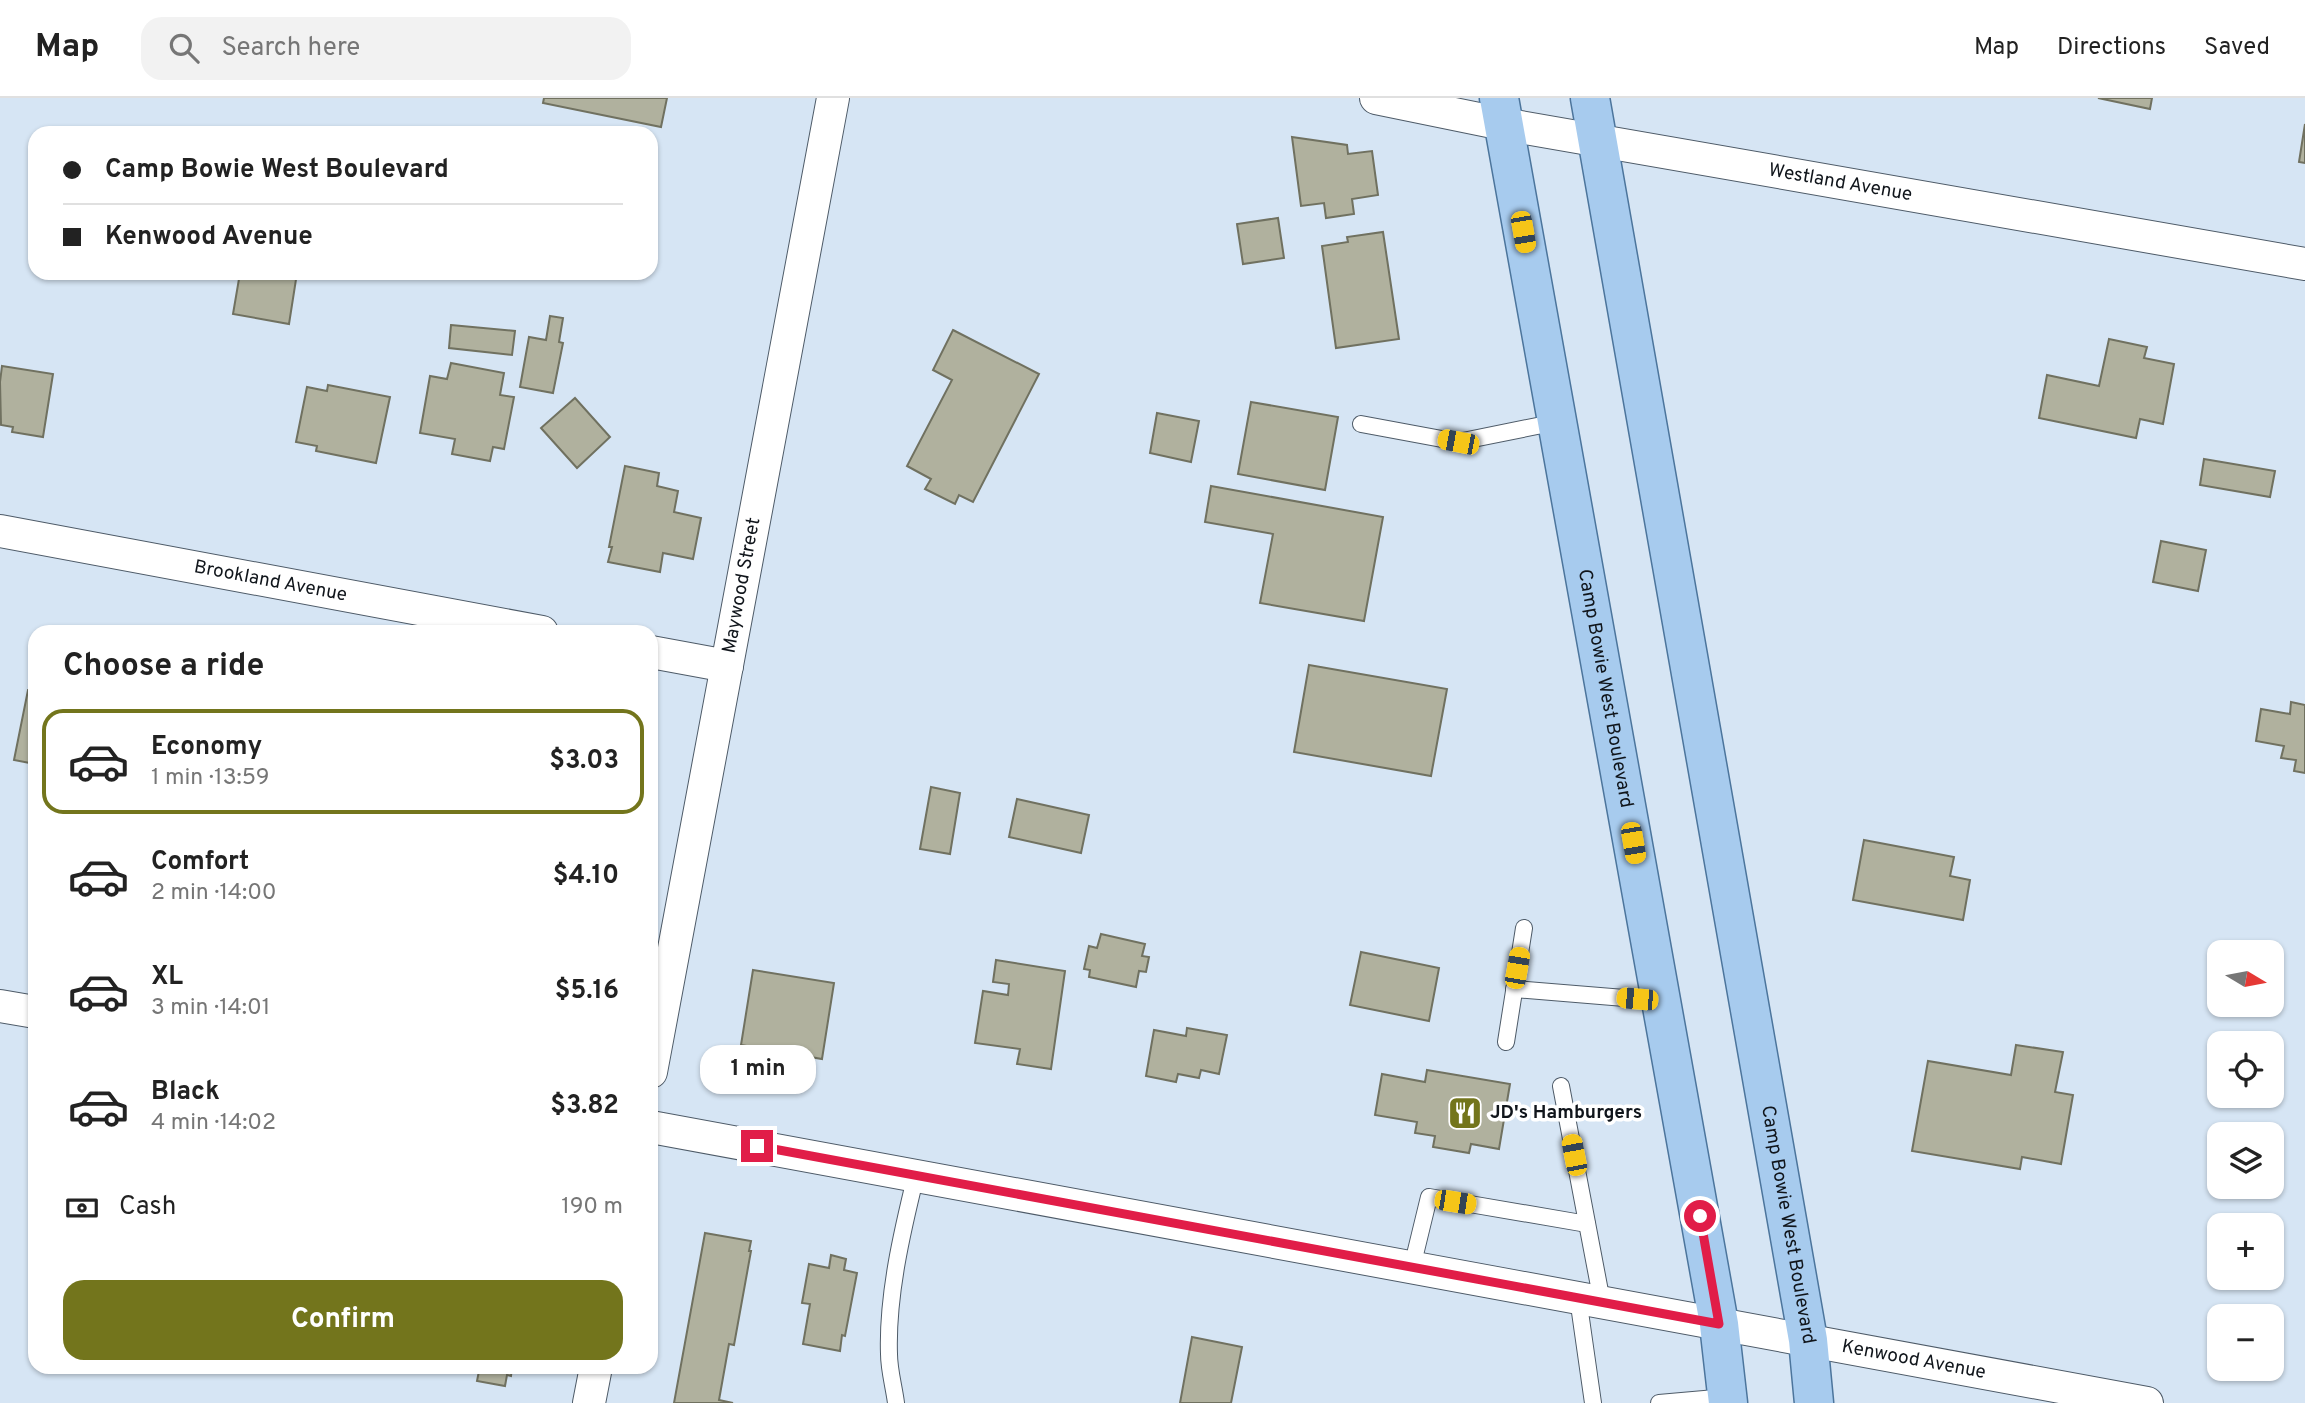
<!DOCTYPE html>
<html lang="en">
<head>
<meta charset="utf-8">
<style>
  body { margin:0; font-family:Overpass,sans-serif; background:#f2f2f2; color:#222; height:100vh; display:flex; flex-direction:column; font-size:26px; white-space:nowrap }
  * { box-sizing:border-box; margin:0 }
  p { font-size:23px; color:#767676 }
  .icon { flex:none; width:38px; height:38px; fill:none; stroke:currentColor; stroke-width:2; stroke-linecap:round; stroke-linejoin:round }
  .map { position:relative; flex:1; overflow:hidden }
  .sheet { position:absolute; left:28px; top:527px; width:630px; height:749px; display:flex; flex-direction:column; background:#fff; border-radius:21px; box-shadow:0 2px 5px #0004 }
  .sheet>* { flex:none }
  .top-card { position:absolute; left:28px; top:28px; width:630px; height:154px; border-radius:21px; box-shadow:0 2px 5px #0004; display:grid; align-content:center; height:154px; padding:0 35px; background:#fff }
  .needle { width:46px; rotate:100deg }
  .buttons { position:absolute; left:2207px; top:842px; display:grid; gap:14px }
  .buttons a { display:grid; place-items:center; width:77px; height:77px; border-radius:14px; background:#fff; box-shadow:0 2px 5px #0004; font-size:35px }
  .end { position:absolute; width:32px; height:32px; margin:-16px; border:9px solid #e11d48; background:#fff; box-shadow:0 0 0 4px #fff }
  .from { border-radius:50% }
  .bubble { position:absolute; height:49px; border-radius:21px; background:#fff; box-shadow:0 2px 5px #0004; font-size:23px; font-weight:700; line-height:49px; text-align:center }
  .car { position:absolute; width:21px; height:42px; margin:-21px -10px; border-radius:9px; box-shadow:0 0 5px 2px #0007; background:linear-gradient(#f5c518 24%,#345 0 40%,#f5c518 0 76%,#345 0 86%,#f5c518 0) }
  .top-card b { display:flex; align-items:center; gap:24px; height:66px; font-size:26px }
  .top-card b+b { border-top:2px solid #e0e0e0 }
  .top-card i { width:18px; height:18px; background:#222 }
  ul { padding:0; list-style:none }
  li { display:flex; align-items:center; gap:21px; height:105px; margin:0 14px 10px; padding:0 21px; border:4px solid transparent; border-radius:21px }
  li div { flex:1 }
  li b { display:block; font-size:26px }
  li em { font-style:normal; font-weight:700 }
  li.selected { border-color:#73751c }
  li>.icon { width:63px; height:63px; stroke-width:1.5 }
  h2 { padding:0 35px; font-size:32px; line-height:84px }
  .pay { display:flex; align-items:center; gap:18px; height:77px; padding:0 35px; font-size:26px }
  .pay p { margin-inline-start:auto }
  .cta { display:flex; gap:14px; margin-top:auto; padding:14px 35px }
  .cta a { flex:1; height:80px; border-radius:21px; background:#73751c; color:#fff; font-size:28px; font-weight:700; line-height:80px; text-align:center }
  header { display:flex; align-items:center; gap:42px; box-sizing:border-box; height:98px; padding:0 35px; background:#fff; border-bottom:2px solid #e0e0e0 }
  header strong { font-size:33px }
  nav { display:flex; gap:38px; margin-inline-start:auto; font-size:24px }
  .search { width:490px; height:63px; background:#f2f2f2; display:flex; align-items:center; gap:18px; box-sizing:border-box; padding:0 24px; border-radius:21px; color:#767676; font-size:26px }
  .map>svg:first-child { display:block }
  .building { fill:#b0b19e; stroke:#707160; stroke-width:2 }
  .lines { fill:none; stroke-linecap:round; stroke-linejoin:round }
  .service-casing { stroke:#4e5b68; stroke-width:18 }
  .minor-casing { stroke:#4e5b68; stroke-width:34 }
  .primary-casing { stroke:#4c759c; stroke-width:41 }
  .service { stroke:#fff; stroke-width:16 }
  .minor { stroke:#fff; stroke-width:32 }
  .primary { stroke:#a7cbee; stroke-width:38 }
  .route { stroke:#e11d48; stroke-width:9 }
  .labels { text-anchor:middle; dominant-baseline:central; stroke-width:7; stroke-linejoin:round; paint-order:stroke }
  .street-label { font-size:19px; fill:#10151b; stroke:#fff }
  .poi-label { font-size:19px; font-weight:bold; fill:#10151b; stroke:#fff; text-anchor:start }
</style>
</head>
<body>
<header>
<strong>Map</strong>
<div class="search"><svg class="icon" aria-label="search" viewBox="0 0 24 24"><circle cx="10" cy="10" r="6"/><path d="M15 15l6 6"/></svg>Search here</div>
<nav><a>Map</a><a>Directions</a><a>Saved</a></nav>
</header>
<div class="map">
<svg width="2305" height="1305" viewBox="0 0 2305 1305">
  <rect width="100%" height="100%" fill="#d6e5f4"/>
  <g class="building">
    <path d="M544 0H667L661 29 543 5Z"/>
    <path d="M2098 0H2152L2150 11Z"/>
    <path d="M2305 26V65L2299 64Z"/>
    <path d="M1292 39 1347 47 1348 56 1372 53 1378 97 1352 101 1354 116 1326 120 1324 105 1301 108Z"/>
    <path d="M1278 120 1284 160 1243 166 1237 126Z"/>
    <path d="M1383 134 1399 241 1336 250 1322 148 1348 144 1347 139Z"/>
    <path d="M240 175H297L289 226 233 216Z"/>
    <path d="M550 218 563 220 559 244 563 245 553 295 520 289 529 239 546 242Z"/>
    <path d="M451 227 515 233 512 257 449 250Z"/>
    <path d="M953 232 1039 276 973 404 959 397 955 406 925 391 931 381 907 368 952 282 933 272Z"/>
    <path d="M2109 241 2147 249 2144 260 2174 266 2163 326 2140 321 2136 340 2039 320 2047 277 2099 288Z"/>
    <path d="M451 265 504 275 500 297 514 299 504 351 493 349 490 363 452 356 455 341 420 335 430 278 447 281Z"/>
    <path d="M2 268 53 276 43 339 12 334 13 329 1 327 0 284Z"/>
    <path d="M328 287 390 299 376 365 316 353 317 348 296 344 307 289 327 293Z"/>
    <path d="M575 300 610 339 577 370 541 330Z"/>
    <path d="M1251 304 1338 319 1325 392 1238 376Z"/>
    <path d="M1157 315 1199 323 1191 364 1150 355Z"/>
    <path d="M2204 361 2275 373 2270 399 2200 387Z"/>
    <path d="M625 368 659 375 657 388 678 393 674 414 701 420 693 461 663 455 660 474 608 464 612 449H609Z"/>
    <path d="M1211 388 1383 419 1364 523 1260 505 1273 436 1205 424Z"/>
    <path d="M2161 443 2206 452 2198 493 2153 484Z"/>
    <path d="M1309 567 1447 591 1431 678 1294 654Z"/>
    <path d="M28 592 35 593V666L14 662Z"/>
    <path d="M2291 604 2305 607V675L2294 673 2296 662 2281 660 2284 648 2256 643 2261 611 2290 616Z"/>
    <path d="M931 689 960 695 950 756 920 751Z"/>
    <path d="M1017 701 1089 717 1081 755 1009 739Z"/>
    <path d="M1864 742 1954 759 1950 778 1970 782 1963 822 1853 802Z"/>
    <path d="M1101 836 1145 846 1142 858 1149 859 1146 874 1139 873 1136 889 1089 879 1090 872 1084 871 1089 848 1097 850Z"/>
    <path d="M1361 854 1439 870 1429 923 1350 907Z"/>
    <path d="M996 862 1065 873 1051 971 1017 966 1020 951 975 945 983 893 1008 897 1009 886 993 884Z"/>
    <path d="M753 872 834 885 822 961 741 947Z"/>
    <path d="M1187 930 1227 937 1219 976 1201 972 1199 980 1178 976 1176 984 1146 978 1154 932 1186 938Z"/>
    <path d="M2016 947 2063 954 2055 994 2073 997 2061 1066 2022 1059 2020 1071 1912 1053 1928 963 2011 977Z"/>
    <path d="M1427 972 1510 986 1499 1051 1471 1046 1469 1055 1433 1049 1435 1038 1415 1035 1417 1024 1375 1017 1382 976 1425 984Z"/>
    <path d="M705 1135 751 1143 749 1153H751L734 1247 729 1246 719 1302 733 1305H674Z"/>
    <path d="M831 1157 846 1161 844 1172 857 1175 845 1238 842 1237 840 1253 803 1246 810 1206 802 1205 809 1166 829 1170Z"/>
    <path d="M1192 1239 1242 1249 1231 1305H1180Z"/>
    <path d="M455 1269H512L511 1278 507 1277 505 1288 477 1283 479 1273Z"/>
  </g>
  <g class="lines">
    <g class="service-casing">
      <g id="service">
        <path d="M1361 326 1458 344 1557 324"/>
        <path d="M1514 891 1661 903"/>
        <path d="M1506 944 1524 830"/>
        <path d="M1561 988 1602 1204"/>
        <path d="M1412 1169 1429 1099 1587 1126"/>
        <path d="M1578 1200 1593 1305"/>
        <path d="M896 1305C894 1289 889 1272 889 1256 887 1198 902 1134 916 1077"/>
        <path d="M1659 1305 1727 1299"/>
      </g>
    </g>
    <g class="minor-casing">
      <g id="minor">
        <path id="s1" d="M1376 0 1503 26 2305 166"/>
        <path id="s2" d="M0 433 542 534"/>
        <path d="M651 554 727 568"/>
        <path d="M0 908 35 914"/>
        <path id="s3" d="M651 974 833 0"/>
        <path id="s4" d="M651 1029 2147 1305"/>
        <path d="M589 1305 596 1269"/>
      </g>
    </g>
    <g class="primary-casing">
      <g id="primary">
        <path id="s5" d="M1499 0 1719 1226 1728 1305"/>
        <path id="s6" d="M1590 0 1808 1242 1814 1305"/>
      </g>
    </g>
    <use href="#service" class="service"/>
    <use href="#minor" class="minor"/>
    <use href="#primary" class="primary"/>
  </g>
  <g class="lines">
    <path class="route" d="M757 1048 1719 1226 1700 1118"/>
  </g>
  <defs>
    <g id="restaurant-square" transform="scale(1.75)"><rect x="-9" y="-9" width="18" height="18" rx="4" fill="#73751c" stroke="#fff"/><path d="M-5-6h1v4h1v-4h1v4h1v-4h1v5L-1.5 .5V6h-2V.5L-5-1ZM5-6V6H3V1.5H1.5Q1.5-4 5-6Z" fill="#fff"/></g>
  </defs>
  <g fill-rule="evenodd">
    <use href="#restaurant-square" x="1465" y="1015"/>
  </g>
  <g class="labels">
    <g class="street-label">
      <text stroke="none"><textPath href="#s1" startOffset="472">Westland Avenue</textPath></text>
      <text stroke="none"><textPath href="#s2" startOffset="275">Brookland Avenue</textPath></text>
      <text stroke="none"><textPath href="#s3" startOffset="495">Maywood Street</textPath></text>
      <text stroke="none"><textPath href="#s5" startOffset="600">Camp Bowie West Boulevard</textPath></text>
      <text stroke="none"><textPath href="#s6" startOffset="1144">Camp Bowie West Boulevard</textPath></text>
      <text stroke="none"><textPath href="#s4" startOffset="1284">Kenwood Avenue</textPath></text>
    </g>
    <g class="poi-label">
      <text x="1490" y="1015">JD's Hamburgers</text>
    </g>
  </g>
</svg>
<div class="buttons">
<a><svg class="needle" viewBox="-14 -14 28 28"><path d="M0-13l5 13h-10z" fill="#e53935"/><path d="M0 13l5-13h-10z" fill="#767676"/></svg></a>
<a><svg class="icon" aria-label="locate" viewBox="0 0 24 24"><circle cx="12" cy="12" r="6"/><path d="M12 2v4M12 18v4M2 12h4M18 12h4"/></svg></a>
<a><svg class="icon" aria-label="layers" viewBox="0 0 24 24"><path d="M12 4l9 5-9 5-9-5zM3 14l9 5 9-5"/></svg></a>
<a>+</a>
<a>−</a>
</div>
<i class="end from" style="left:1700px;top:1118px"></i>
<i class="end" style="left:757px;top:1048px"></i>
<div class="bubble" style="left:700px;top:947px;width:116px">1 min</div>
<i class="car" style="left:1523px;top:134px;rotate:170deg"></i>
<i class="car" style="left:1458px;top:344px;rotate:281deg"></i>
<i class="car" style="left:1633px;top:745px;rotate:170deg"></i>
<i class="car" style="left:1517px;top:870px;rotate:10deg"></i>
<i class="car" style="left:1637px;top:901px;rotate:275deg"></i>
<i class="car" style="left:1574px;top:1057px;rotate:349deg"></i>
<i class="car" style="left:1455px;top:1104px;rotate:99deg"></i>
<div class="top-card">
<b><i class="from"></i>Camp Bowie West Boulevard</b>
<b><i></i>Kenwood Avenue</b>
</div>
<section class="sheet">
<h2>Choose a ride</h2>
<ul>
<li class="selected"><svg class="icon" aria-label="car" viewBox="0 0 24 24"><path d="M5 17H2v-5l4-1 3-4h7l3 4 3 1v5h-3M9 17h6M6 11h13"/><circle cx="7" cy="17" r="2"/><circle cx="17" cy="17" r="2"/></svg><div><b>Economy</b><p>1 min · 13:59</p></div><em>$3.03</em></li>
<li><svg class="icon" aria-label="car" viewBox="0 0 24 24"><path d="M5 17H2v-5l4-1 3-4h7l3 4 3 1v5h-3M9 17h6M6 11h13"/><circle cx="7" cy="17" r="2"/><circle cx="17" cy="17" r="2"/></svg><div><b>Comfort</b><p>2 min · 14:00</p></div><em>$4.10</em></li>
<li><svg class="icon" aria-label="car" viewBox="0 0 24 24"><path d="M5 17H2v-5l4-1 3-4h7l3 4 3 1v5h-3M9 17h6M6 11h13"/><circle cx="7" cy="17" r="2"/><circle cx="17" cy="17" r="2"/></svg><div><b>XL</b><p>3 min · 14:01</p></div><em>$5.16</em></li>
<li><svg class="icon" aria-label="car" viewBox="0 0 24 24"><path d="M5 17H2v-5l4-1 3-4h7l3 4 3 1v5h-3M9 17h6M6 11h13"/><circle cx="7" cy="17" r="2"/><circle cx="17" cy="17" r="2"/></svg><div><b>Black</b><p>4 min · 14:02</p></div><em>$3.82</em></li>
</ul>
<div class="pay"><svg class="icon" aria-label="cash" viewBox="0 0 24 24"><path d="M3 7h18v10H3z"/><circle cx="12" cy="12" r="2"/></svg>Cash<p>190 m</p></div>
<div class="cta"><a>Confirm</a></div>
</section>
</div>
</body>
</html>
